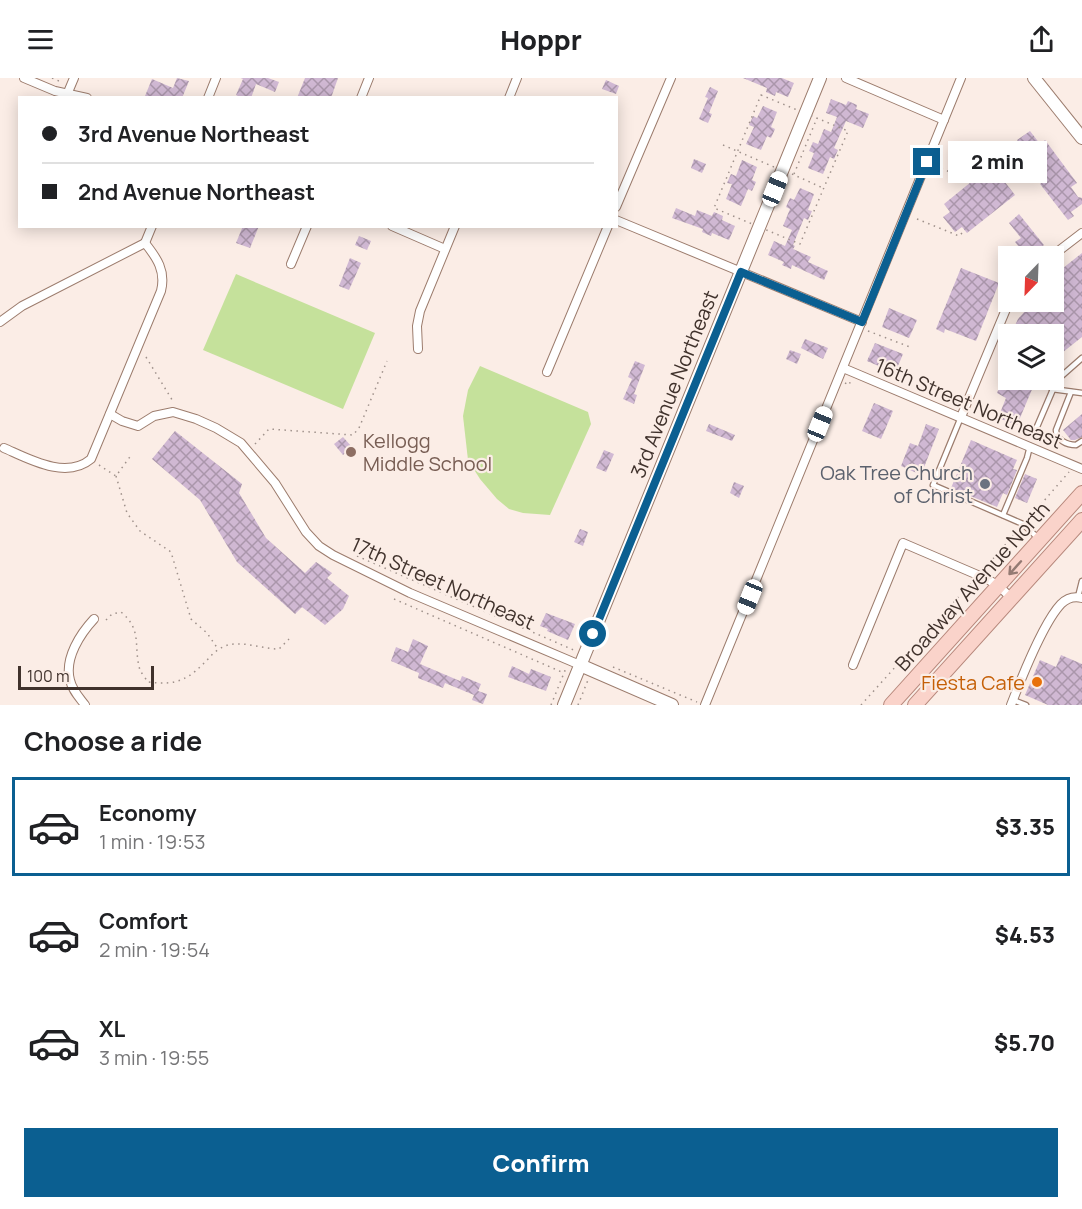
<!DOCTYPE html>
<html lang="en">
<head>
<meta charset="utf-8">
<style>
  body { margin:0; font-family:Manrope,sans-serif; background:#f2f2f2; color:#202124; height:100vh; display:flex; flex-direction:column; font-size:22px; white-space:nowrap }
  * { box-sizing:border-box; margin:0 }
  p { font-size:20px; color:#757577 }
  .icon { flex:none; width:33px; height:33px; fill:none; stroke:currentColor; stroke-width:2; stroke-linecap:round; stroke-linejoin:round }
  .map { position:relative; height:627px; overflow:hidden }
  .drawer { display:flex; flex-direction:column; background:#fff; flex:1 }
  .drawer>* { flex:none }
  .guide { position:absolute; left:18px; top:18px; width:600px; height:132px; border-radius:0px; box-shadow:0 3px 15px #0003; display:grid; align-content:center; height:132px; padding:0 24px; background:#fff }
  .needle { width:39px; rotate:203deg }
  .fabs { position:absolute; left:998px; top:168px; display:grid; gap:12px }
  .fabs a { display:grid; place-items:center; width:66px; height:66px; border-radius:0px; background:#fff; box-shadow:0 3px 15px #0003; font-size:30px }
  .scale { position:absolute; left:18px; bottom:15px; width:136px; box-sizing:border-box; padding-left:6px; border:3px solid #40322c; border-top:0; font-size:16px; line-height:21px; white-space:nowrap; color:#40322c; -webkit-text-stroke:4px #fbede6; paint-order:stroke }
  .end { position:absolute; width:27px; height:27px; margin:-14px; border:8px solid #0b5f91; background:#fff; box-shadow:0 0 0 3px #fff }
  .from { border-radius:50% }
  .bubble { position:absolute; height:42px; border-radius:0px; background:#fff; box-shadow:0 3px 15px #0003; font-size:20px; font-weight:800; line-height:42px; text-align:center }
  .car { position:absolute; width:18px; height:36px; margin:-18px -9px; border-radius:8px; box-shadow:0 0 4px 2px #0007; background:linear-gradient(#fff 24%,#345 0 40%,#fff 0 76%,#345 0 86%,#fff 0) }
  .guide b { display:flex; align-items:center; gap:21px; height:57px; font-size:22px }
  .guide b+b { border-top:2px solid #e0e0e0 }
  .guide i { width:15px; height:15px; background:#202124 }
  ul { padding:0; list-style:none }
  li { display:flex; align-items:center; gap:18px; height:99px; margin:0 12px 9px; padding:0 12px; border:3px solid transparent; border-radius:0px }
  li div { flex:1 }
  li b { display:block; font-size:22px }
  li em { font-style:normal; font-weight:800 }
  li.active { border-color:#0b5f91 }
  li>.icon { width:54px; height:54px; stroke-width:1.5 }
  h2 { padding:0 24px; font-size:27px; line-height:72px }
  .button { display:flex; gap:12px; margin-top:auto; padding:12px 24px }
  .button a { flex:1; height:69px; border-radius:0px; background:#0b5f91; color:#fff; font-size:24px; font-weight:800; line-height:69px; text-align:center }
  header { display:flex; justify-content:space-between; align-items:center; height:78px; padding:0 24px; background:#fff; font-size:27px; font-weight:800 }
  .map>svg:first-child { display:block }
  .pitch { fill:#c5e19b }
  .building { fill:url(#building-cross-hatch) }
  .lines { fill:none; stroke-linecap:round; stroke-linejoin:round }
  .lane-casing { stroke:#9c7c6d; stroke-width:7 }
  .street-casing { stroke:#9c7c6d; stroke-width:10 }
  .secondary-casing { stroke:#9c7c6d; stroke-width:14 }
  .primary-casing { stroke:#b7887c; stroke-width:16 }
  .path { stroke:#9f918b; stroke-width:1.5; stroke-dasharray:1.5 4.5; stroke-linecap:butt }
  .lane { stroke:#fff; stroke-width:4.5 }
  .street { stroke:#fff; stroke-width:8 }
  .secondary { stroke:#fff; stroke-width:12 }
  .primary { stroke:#fad3ca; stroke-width:14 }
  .oneway { stroke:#947a73 }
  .route { stroke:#0b5f91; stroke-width:8 }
  .education-dot { fill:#8d6e63; stroke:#fbede6; stroke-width:2 }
  .worship-dot { fill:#6b7280; stroke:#fbede6; stroke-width:2 }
  .food-dot { fill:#e8710a; stroke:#fbede6; stroke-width:2 }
  .labels { text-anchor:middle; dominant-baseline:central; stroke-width:4.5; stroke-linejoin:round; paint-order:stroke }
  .street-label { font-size:20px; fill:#40322c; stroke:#fbede6 }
  .education-label { font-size:20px; fill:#785e54; stroke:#fbede6; text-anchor:start }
  .worship-label { font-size:20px; fill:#5b616d; stroke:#fbede6; text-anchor:end }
  .food-label { font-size:20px; fill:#c56008; stroke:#fbede6; text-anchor:end }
</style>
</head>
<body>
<header><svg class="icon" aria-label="menu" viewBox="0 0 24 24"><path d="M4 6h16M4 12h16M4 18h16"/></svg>Hoppr<svg class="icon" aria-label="share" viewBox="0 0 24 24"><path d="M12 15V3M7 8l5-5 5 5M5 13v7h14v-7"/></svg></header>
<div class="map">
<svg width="1082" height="627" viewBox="0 0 1082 627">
  <defs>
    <pattern id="building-cross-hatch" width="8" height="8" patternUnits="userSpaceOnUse" patternTransform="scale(1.5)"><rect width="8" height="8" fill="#d0b8d3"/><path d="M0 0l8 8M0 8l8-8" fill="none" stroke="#aa96ab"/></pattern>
  </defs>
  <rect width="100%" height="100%" fill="#fbede6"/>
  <g class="pitch">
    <path d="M236 196 375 255 343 331 203 272Z"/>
    <path d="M480 288 588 334 591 346 550 437 523 435 509 431 497 421 480 401 468 382 463 338 468 312Z"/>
  </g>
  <g class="building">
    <path d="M177 0 189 3 182 20 145 18 152 1 173 10Z"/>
    <path d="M241 0H268L279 4 275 14 256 6 251 20H242L236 17 243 1Z"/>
    <path d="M305 0H338L331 20H297Z"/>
    <path d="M743 0H782L794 5 788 19 776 14 775 18 766 14 767 10Z"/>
    <path d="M606 2 619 8 616 16 602 11Z"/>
    <path d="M710 9 718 13 709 35 712 36 708 45 699 41 708 20 705 19Z"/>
    <path d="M831 21 846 27 848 23 857 27 856 31 869 36 863 50 846 43 834 70 838 72 834 81 830 79 823 96 808 90 814 75 809 73 813 64 818 66 824 51 831 54 837 39 826 35Z"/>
    <path d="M763 28 777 34 771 49 775 51 771 60 767 58 761 72 746 66 754 49 749 47 753 38 757 40Z"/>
    <path d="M1030 53 1040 66 1045 62 1077 105 1071 109 1078 119 1082 120V126L1071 134 1074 138 1068 142 1040 106 1046 101 1017 62Z"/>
    <path d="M975 63 984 75 978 80 989 94 999 86 1006 95 1001 99 1015 117 967 155 962 149 955 154 943 139 950 134 944 126 971 104 953 81Z"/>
    <path d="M694 81 706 86 702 95 691 90Z"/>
    <path d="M742 82 757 89 752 102 756 104 752 113 748 111 741 128 726 121 732 106 727 105 731 96 736 98Z"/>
    <path d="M800 110 814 116 808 132 812 133 808 142 804 140 793 167 795 168 793 171 811 179 808 184 828 193 824 202 792 187 791 191 782 187 784 184 768 177 774 163 785 168 792 152 783 148 790 131 786 129 790 120 794 122Z"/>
    <path d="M676 130 695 138 697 132 712 138 714 134 723 138 722 142 735 148 729 162 712 155 711 158 702 154 703 151 672 140Z"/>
    <path d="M1019 136 1044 167 1029 178H1026L1015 164 1021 160 1009 145Z"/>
    <path d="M243 148H259L250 170 236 165Z"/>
    <path d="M359 158 371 163 367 172 355 167Z"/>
    <path d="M1082 175V259L1053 282V256H1011L1018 241 1027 231 1020 224H1053V198Z"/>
    <path d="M350 180 361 185 349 212 339 208Z"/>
    <path d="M961 190 999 205 976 263 945 251 944 255 936 251Z"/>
    <path d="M889 230 917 242 909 260 882 249Z"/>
    <path d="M805 261 828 270 823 281 801 270Z"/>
    <path d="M1008 263V302H1036L1017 347 998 340 1006 320 997 315 1007 290 998 286Z"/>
    <path d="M875 265 903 276 895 295 867 283Z"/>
    <path d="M790 272 801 276 797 286 786 281Z"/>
    <path d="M635 283 645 287 634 316 637 317 634 326 623 321 632 301 628 299Z"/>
    <path d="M874 325 893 333 881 361 862 353Z"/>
    <path d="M1082 336V359L1075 362H1071L1063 352Z"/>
    <path d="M709 346 735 357 732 363 706 353Z"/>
    <path d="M926 346 939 351 921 397 901 388 910 365 918 368Z"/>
    <path d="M175 353 242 406 239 415 266 460 305 495 316 484 332 495 327 500 349 518 343 531 325 547 302 529 295 536 237 484 200 422 152 381Z"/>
    <path d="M343 359 352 369 343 377 334 366Z"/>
    <path d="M971 362 1017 382 1013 391 1017 392 1007 417 1003 415 997 429 951 410Z"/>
    <path d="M604 372 614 376 606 394 596 390Z"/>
    <path d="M1025 396 1037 401 1027 425 1015 420Z"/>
    <path d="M734 404 744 408 739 420 730 415Z"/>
    <path d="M580 451 588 454 583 468 574 464Z"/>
    <path d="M546 535 575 546 568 562 547 553 548 551 540 548Z"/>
    <path d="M413 561 428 568 420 586 460 603 462 598 481 606 478 613 487 616 483 626 472 622 474 617 445 605 443 610 418 600 419 595 391 583 396 569 408 574Z"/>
    <path d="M1061 577 1082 586V627H1048L1025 617 1040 582 1056 589Z"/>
    <path d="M512 588 529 596 531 591 551 599 546 613 508 599Z"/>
  </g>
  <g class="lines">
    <g class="lane-casing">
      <g id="lane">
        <path d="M1052 311 1082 315"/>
        <path d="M1071 314 1056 352C1056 362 1067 367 1076 367L1082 363"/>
        <path d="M961 339 933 407 1023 446 1038 460"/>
        <path d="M1036 351 1057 302 1082 280"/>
        <path d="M1003 437 1027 380 1030 368"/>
        <path d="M1078 519 1082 503"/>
        <path d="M1013 622 1026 627"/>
      </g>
    </g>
    <g class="street-casing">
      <g id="street">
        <path d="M24 0 55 13 87 20"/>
        <path d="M846 0 944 42"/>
        <path d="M66 19 74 0"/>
        <path d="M208 20 216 0"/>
        <path d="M361 20 369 0"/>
        <path d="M509 20 517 0"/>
        <path d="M616 129 671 0"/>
        <path d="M616 142 862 244"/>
        <path d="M392 148 445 171"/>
        <path d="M145 165 152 148"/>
        <path d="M1052 178 1082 155"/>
        <path d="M291 186 307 148"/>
        <path d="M0 244 22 228 145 165"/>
        <path d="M418 271 417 248 420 233 455 148"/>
        <path d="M843 290 1082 391"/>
        <path d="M547 294 608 148"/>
        <path d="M110 336 122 343 138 348 154 338 173 334 196 341 216 350 241 365 275 405 306 454 319 468 333 477 410 515 580 587"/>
        <path d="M961 339 1009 224"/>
        <path d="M4 370C29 381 66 402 91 381L161 213C166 193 157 180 145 165"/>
        <path d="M853 587 903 465 987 501 999 508 1011 520"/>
        <path d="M85 627C79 619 72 612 70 602 64 580 81 555 94 541"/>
        <path d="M705 627 961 0"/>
        <path d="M1011 627C1021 601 1043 545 1061 526 1067 520 1074 518 1082 520"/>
      </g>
    </g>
    <g class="secondary-casing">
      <g id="secondary">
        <path d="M1034 0 1082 60"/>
        <path d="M580 587 672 627"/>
        <path d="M564 627 820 0"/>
      </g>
    </g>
    <g class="primary-casing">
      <g id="primary">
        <path d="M891 627 1082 415"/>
        <path d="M915 627 1082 442"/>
      </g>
    </g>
    <g class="path">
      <path d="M52 0 59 3"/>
      <path d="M761 17 848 53 800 166 714 130Z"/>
      <path d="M723 67 774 89"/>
      <path d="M936 88 968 102"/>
      <path d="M792 96 823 110"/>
      <path d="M794 96 817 40"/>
      <path d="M917 141 959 158 963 154"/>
      <path d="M868 253 910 269"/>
      <path d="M146 279 174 325"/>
      <path d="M845 305 849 307 851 302"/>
      <path d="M255 366 269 351 353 357 359 350 387 283"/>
      <path d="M99 387 116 398 132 376"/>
      <path d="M116 398 127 435 140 453 171 474 191 541 207 555 218 571"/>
      <path d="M1029 440 1069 394"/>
      <path d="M357 478 576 573"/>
      <path d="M985 490 1017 453"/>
      <path d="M394 521 564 595"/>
      <path d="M106 542 112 536 121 534C143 552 133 569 140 592 142 596 146 601 148 604 178 608 189 601 209 580 214 574 221 569 228 567 245 563 262 571 279 571L289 561"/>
      <path d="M613 589 697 624"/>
      <path d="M551 627 566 590"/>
      <path d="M578 627 588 602"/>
      <path d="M861 627 972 504"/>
    </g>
    <use href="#lane" class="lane"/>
    <use href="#street" class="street"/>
    <use href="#secondary" class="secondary"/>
    <use href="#primary" class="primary"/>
  </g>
  <defs><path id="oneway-shaft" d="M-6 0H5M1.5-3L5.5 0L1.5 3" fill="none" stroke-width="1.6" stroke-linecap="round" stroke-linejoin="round" transform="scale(1.5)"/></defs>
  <use class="oneway" href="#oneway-shaft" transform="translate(1015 490) rotate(132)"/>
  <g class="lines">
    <path class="route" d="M593 556 741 194 862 244 927 84"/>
  </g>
  <circle class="education-dot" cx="351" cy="374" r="6"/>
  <circle class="worship-dot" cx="985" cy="406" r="6"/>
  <circle class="food-dot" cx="1037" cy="604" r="6"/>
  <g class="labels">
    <g class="street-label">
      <text transform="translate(674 306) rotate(-68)">3rd Avenue Northeast</text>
      <text transform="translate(969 325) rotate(23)">16th Street Northeast</text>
      <text transform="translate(443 505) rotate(24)">17th Street Northeast</text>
      <text transform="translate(972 508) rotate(-48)">Broadway Avenue North</text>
    </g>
    <g class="education-label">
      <text x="363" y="362">Kellogg<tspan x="363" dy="23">Middle School</tspan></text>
    </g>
    <g class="worship-label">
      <text x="973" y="394">Oak Tree Church<tspan x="973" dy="23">of Christ</tspan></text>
    </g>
    <g class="food-label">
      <text x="1025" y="604">Fiesta Cafe</text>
    </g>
  </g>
</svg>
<div class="fabs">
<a><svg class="needle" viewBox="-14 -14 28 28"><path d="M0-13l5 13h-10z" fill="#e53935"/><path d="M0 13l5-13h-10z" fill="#757577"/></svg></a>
<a><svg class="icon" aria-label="layers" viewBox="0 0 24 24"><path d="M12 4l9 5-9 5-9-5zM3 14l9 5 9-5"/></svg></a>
</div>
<div class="scale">100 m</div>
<i class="end from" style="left:593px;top:556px"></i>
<i class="end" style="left:927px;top:84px"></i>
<div class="bubble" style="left:948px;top:63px;width:99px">2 min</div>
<i class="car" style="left:775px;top:111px;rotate:22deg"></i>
<i class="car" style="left:820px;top:346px;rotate:22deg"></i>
<i class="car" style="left:750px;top:519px;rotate:202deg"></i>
<div class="guide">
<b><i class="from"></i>3rd Avenue Northeast</b>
<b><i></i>2nd Avenue Northeast</b>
</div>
</div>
<section class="drawer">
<h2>Choose a ride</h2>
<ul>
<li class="active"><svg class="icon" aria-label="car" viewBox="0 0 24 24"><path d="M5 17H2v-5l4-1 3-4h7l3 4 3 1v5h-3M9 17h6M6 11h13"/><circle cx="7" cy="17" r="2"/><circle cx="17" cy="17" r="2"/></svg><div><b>Economy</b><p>1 min · 19:53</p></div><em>$3.35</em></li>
<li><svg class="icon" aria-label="car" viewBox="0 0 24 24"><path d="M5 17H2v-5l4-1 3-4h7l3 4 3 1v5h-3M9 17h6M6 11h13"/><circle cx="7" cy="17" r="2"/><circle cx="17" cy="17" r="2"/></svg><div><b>Comfort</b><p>2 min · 19:54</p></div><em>$4.53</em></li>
<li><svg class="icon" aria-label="car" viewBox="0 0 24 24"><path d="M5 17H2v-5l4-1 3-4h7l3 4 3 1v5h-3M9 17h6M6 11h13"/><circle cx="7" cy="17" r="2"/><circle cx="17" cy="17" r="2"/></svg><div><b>XL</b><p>3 min · 19:55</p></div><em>$5.70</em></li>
</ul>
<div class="button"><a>Confirm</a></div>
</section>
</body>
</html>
